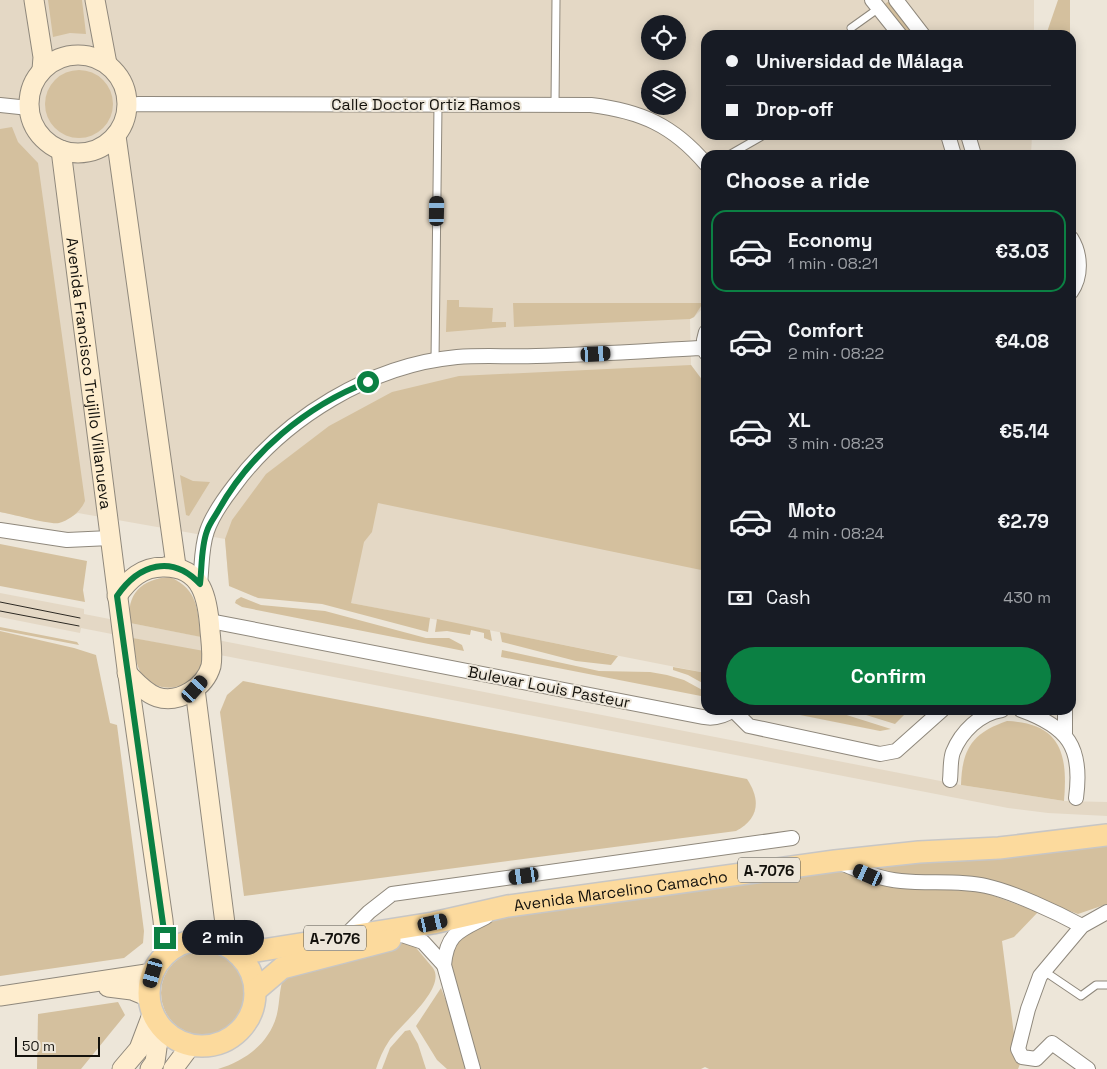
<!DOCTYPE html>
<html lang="en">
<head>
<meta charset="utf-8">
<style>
  body { margin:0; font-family:"Space Grotesk",sans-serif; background:#20242c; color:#f1f3f6; height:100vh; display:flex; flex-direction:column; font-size:19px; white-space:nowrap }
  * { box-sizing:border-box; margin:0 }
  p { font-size:16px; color:#9ea1a6 }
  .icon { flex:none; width:28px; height:28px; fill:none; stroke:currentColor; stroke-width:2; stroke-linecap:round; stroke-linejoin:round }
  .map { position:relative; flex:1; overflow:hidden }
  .sheet { position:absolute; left:701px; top:150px; width:375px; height:565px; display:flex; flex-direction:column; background:#171b24; border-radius:15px; box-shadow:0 2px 12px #0003 }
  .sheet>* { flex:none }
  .top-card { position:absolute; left:701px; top:30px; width:375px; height:110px; border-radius:15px; box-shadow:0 2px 12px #0003; display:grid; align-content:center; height:110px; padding:0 25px; background:#171b24 }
  .tools { position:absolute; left:641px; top:15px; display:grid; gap:10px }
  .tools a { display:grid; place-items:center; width:45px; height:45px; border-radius:50%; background:#171b24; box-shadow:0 2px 12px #0003; font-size:25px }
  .scale { position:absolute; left:15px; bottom:12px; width:85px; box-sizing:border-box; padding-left:5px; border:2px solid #14120d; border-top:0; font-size:14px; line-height:18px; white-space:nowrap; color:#14120d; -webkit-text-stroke:4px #ede6d9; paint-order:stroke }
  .end { position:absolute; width:22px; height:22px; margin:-11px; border:6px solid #0b8043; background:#fff; box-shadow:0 0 0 2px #fff }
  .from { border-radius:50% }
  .bubble { position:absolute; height:35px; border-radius:18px; background:#171b24; box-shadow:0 2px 12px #0003; font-size:16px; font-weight:600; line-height:35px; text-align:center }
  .car { position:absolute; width:15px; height:30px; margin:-15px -8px; border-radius:6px; box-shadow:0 0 4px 1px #0007; background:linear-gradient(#222 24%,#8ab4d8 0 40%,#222 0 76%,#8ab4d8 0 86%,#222 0) }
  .top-card b { display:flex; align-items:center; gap:18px; height:48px; font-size:19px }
  .top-card b+b { border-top:1px solid #363941 }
  .top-card i { width:12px; height:12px; background:#f1f3f6 }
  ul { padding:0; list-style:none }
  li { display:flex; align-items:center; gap:15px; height:82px; margin:0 10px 8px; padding:0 15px; border:2px solid transparent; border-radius:15px }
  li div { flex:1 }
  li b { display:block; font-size:19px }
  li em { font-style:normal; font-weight:600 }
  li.current { border-color:#0b8043 }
  li>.icon { width:45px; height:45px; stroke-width:1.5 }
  h2 { padding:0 25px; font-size:22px; line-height:60px }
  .pay { display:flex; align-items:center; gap:12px; height:55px; padding:0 25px; font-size:19px }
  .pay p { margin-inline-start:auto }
  .cta { display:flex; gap:10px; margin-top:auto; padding:10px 25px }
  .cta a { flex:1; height:58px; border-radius:30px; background:#0b8043; color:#fff; font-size:20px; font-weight:600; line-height:58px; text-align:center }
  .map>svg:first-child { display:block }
  .built { fill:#e4d8c5; fill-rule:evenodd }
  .green { fill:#d4c09e }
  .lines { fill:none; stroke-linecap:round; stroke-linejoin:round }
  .lane-casing { stroke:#8f887c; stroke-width:9 }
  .street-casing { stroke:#8f887c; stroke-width:16 }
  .secondary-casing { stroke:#8f887c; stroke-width:21 }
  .primary-casing { stroke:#c7c6c5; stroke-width:24 }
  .lane { stroke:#fff; stroke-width:7 }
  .street { stroke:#fff; stroke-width:14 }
  .secondary { stroke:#feedce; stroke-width:19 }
  .primary { stroke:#fcda9d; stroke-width:21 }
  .tram { stroke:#2c2923; stroke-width:1 }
  .route { stroke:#0b8043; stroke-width:6 }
  .labels { text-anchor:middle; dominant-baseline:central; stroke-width:4; stroke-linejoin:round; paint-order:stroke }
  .shield { fill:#ede6d9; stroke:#55524a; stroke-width:1 }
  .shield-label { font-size:15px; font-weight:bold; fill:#14120d }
  .street-label { font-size:16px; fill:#14120d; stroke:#ede6d9 }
</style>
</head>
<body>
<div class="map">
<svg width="1107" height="1069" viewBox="0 0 1107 1069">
  <rect width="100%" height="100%" fill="#ede6d9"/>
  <g class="built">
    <path d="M0 0H1034V35H706V135H1032L1031 155H706V305L694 317 690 319 691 365 706 385V673L351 603 228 575 225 539 78 513 58 523 0 512ZM650 24H678V51H650ZM650 79H678V106H650Z"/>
    <path d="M0 593 84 609V614L961 785 1064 801 1107 802V816L1048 813 1008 808 81 628 80 633 0 617Z"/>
  </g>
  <g class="green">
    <path d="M48 0H82L86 34 70 33 53 37Z"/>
    <path d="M1058 0H1070V35H1046Z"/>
    <path d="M889 1 915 35H907L885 4Z"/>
    <circle cx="79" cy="104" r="34"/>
    <path d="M12 127 18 142 38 163 85 501C81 511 70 520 59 523 50 525 12 514 0 512V129Z"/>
    <path d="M447 300H459V307L493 308 492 322H506V327L446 332Z"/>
    <path d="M513 303H703L694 317 690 319 514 327Z"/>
    <path d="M691 365 706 385V571L378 503 372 532 364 542 351 603 430 618 428 632 322 604 258 598 229 586 225 539 232 520 266 474 329 426 392 392 459 376Z"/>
    <path d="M180 475 193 481 210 482 189 516 186 515Z"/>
    <path d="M0 544 87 561 83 590 85 602 0 586Z"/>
    <path d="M170 577C199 590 197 610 201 637L130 623C126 594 141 579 170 577Z"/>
    <path d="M241 597 261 605 325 611 426 638H449L462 645 464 651 242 607 235 603 236 600Z"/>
    <path d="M437 619 490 630 492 641 484 638V633L471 630 470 635 447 631 435 632Z"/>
    <path d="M0 627 77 642 79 645 0 630Z"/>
    <path d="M0 631 74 648 96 655 110 723 117 725 144 931 143 943 124 958 0 976Z"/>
    <path d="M500 632 618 656 611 665 576 661 502 642Z"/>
    <path d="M133 638 204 651C203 656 203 662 202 667 192 690 159 695 143 676 135 666 135 650 133 638Z"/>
    <path d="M502 650 599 671 650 672 667 675 684 680 706 692V697L501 657Z"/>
    <path d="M673 667 706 673V685L688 675 673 670Z"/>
    <path d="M243 681 747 779C761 800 759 819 736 831L244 896 220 712 227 695Z"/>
    <path d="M786 710 834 711 891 729 880 731 790 713Z"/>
    <path d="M850 710H909L895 724Z"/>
    <path d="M1007 721C1061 723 1068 754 1064 801L961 785C962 749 972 733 1007 721Z"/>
    <path d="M1107 841V904L1078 914 978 877 901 875 876 870 872 865Z"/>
    <path d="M825 867 889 886 983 892 1038 912 1014 937 1002 941 1016 1050 1022 1059 1018 1069H709L705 1067 701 1069H481L451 966 450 947 456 941 511 910Z"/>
    <path d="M403 942 412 943 433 968C447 988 400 1025 389 1041 383 1050 379 1059 376 1069H218C245 1061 270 1043 277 1014 280 1001 279 989 284 976L296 971 334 966Z"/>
    <circle cx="203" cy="993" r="42"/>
    <path d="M441 988 448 1006 466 1069H447L437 1060 416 1026Z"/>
    <path d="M118 1002 125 1015 81 1069H37L38 1014Z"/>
    <path d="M410 1030 418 1044 426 1069H382L390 1048 405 1031Z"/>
  </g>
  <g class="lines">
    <g class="lane-casing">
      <g id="lane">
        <path d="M851 28 879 8"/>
        <path d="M555 104 556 0"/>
        <path d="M729 155 764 135"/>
        <path d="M435 361 438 105"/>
        <path d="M1044 971 1081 996 1096 985H1107"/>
      </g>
    </g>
    <g class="street-casing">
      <g id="street">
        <path d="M872 0 900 35"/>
        <path d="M896 0 923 35"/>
        <path d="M0 105 29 108"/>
        <path d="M128 106 138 104 591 105C640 111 673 125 706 164"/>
        <path d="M948 135 954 155"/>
        <path d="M968 135 974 155"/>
        <path d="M1071 238C1081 254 1082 276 1071 292"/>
        <path d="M706 332 704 340 706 353"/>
        <path d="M0 530 67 540 110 538"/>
        <path d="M200 584C202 567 201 548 207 531 212 516 224 499 234 486 284 418 371 365 457 357 483 355 510 357 536 356 591 355 645 351 699 348L705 350"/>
        <path d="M210 621 703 717C714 719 723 717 733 710"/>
        <path d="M733 710 749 726 880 754 896 751 942 710"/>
        <path d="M1021 710C1068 727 1083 747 1076 798"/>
        <path d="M1065 733V710"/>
        <path d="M950 780C951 771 950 760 953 752 961 732 980 713 1002 710"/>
        <path d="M839 862C859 871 879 879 901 881 929 884 958 880 986 886 1013 892 1056 912 1082 926"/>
        <path d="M402 935 423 942 444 965"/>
        <path d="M345 936 369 912 392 894 792 838"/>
        <path d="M473 1069 444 965C447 933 459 931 486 917"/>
        <path d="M1088 1069 1052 1043 1036 1059 1022 1057 1018 1049 1028 1009 1040 976 1082 926 1107 912"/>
      </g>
    </g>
    <g class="secondary-casing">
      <g id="secondary">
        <path d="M34 0 43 57 42 70"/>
        <path d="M95 0 107 64"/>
        <circle cx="78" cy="104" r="49"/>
        <path d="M116 136 176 566"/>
        <path id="s1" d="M61 150 127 669 163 920 166 955"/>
        <path d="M117 596C129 579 142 567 163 567 203 566 208 600 210 631 211 642 213 655 211 666 205 687 179 704 157 697 145 693 136 682 127 673"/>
        <path d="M195 689 228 947"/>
        <path d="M108 987 132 990 149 997"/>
        <path d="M0 996 153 973"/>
        <path d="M122 1069 139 1049 153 1012"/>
        <path d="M150 1069 155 1062 160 1026"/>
        <path d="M173 1069 191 1045"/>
      </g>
    </g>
    <g class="primary-casing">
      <g id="primary">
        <circle cx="202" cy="993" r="53"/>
        <path id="s2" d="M238 954 433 923 508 906 835 861 919 852 999 848 1107 835"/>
        <path d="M255 991 282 968 390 940"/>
      </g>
    </g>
    <use href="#lane" class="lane"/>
    <use href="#street" class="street"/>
    <use href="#secondary" class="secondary"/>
    <use href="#primary" class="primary"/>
    <g class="tram">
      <path d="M0 602 80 618"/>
      <path d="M0 611 79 626"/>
    </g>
  </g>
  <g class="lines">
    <path class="route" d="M165 938 117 596C139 564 172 554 200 584 202 567 201 547 207 531 209 524 214 518 218 511 250 453 306 406 368 382"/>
  </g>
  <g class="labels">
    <g class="shield">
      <rect x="738" y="857.5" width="62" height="25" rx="4"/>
      <rect x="304" y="925.5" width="62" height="25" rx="4"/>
    </g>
    <g class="shield-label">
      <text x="769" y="870">A-7076</text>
      <text x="335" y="938">A-7076</text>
    </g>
    <g class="street-label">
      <text x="426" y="104">Calle Doctor Ortiz Ramos</text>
      <text stroke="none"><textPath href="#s1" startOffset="225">Avenida Francisco Trujillo Villanueva</textPath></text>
      <text transform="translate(549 687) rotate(11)">Bulevar Louis Pasteur</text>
      <text stroke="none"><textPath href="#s2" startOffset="388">Avenida Marcelino Camacho</textPath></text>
    </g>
  </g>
</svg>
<div class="tools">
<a><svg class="icon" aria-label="locate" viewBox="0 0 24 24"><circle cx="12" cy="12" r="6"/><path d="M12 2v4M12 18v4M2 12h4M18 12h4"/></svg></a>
<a><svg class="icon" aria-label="layers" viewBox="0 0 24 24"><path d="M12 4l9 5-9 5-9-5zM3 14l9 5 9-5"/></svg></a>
</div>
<div class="scale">50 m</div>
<i class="end from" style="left:368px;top:382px"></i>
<i class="end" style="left:165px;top:938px"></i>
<div class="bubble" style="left:182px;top:920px;width:82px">2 min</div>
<i class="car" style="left:437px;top:211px;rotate:1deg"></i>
<i class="car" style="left:596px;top:354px;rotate:87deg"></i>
<i class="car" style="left:195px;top:689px;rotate:42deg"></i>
<i class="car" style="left:868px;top:875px;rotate:294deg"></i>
<i class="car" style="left:524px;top:876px;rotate:262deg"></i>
<i class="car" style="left:433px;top:923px;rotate:77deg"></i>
<i class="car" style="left:153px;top:973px;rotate:196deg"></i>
<div class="top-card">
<b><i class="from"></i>Universidad de Málaga</b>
<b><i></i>Drop-off</b>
</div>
<section class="sheet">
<h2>Choose a ride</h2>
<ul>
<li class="current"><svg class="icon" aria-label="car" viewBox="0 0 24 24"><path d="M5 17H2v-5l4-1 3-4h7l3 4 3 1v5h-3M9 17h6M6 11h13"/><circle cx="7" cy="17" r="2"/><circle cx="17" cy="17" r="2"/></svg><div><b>Economy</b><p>1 min · 08:21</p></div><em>€3.03</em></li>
<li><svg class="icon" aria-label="car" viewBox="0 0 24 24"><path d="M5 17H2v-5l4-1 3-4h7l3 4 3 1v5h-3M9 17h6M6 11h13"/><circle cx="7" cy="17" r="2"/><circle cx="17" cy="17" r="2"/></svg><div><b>Comfort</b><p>2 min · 08:22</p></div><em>€4.08</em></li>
<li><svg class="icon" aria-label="car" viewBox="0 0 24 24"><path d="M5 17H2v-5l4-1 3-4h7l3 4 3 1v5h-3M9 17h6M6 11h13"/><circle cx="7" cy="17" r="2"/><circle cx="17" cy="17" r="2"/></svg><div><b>XL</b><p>3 min · 08:23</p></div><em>€5.14</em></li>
<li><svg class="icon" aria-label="car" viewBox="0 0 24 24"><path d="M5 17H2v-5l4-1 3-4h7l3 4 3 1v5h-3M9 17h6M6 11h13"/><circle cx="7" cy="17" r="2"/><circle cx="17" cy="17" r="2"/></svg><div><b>Moto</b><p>4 min · 08:24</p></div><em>€2.79</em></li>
</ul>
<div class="pay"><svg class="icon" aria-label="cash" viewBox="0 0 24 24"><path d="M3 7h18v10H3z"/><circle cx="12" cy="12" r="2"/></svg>Cash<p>430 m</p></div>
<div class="cta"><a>Confirm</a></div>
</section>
</div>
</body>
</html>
